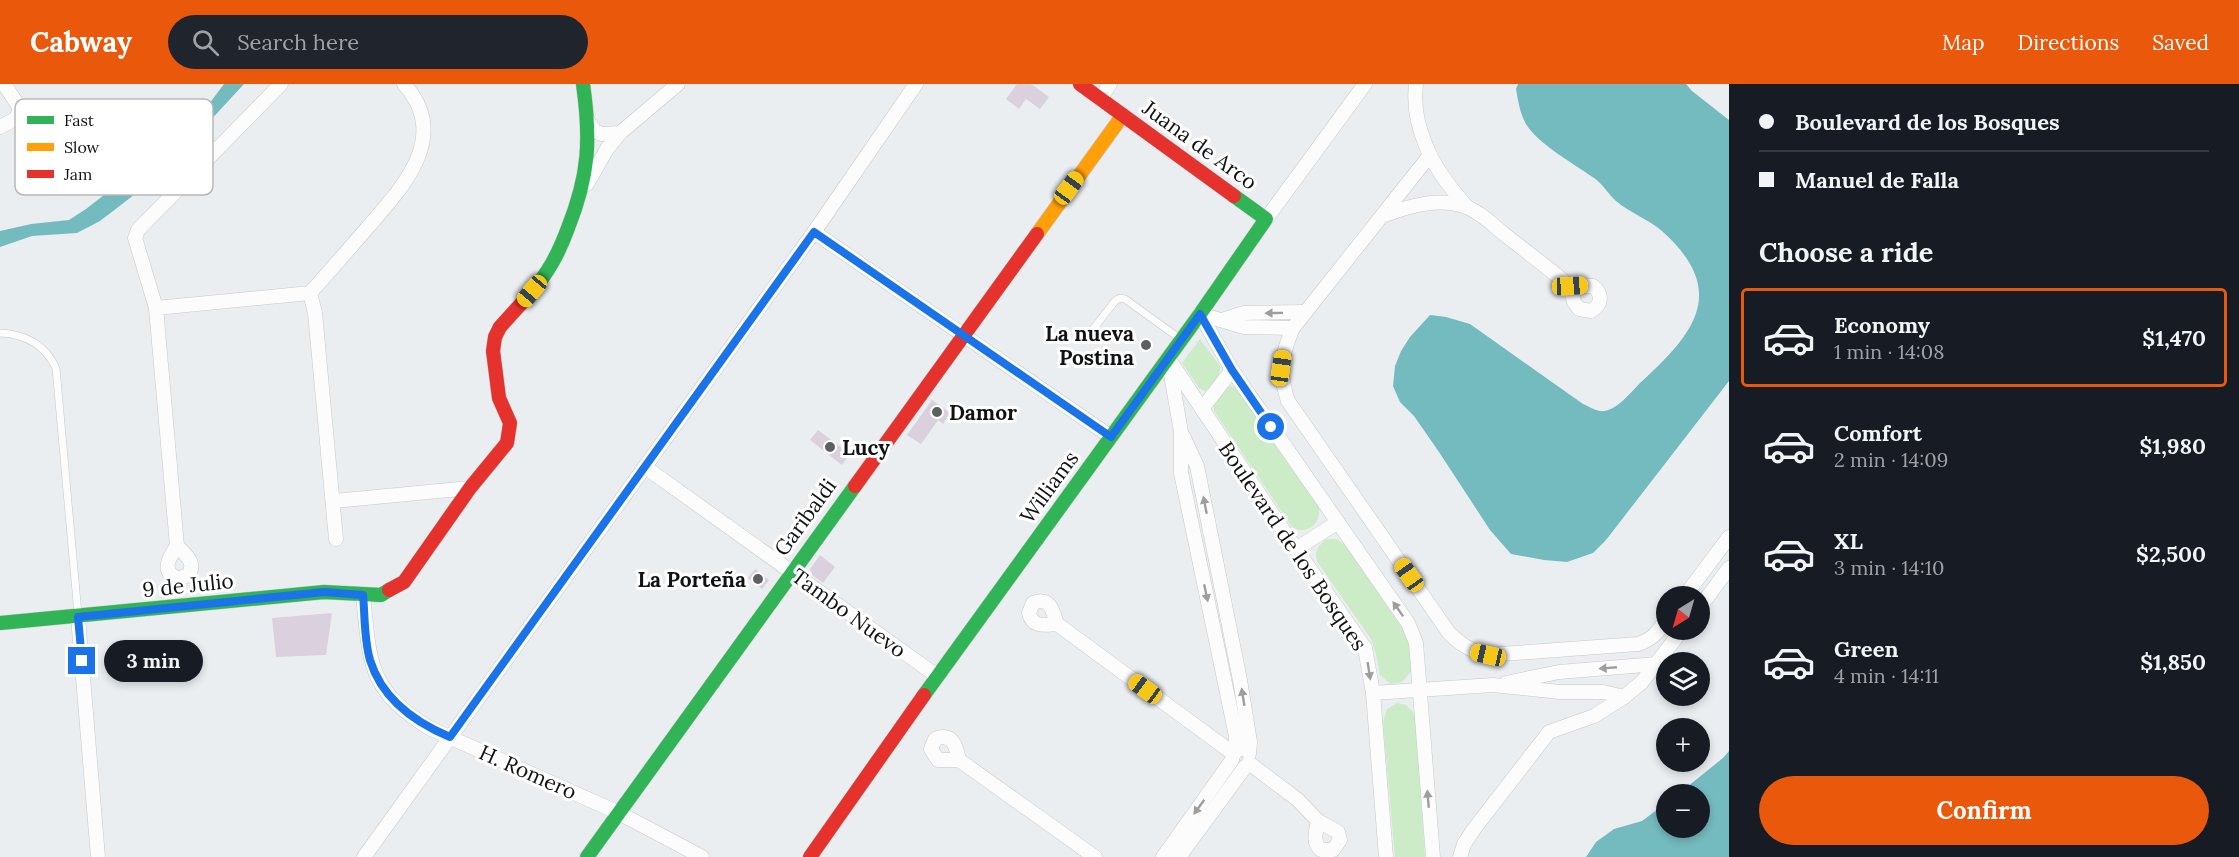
<!DOCTYPE html>
<html lang="en">
<head>
<meta charset="utf-8">
<style>
  body { margin:0; font-family:Lora,serif; background:#20242c; color:#f1f3f6; height:100vh; display:flex; flex-direction:column; font-size:22px; white-space:nowrap }
  * { box-sizing:border-box; margin:0 }
  p { font-size:20px; color:#9ea1a6 }
  .icon { flex:none; width:33px; height:33px; fill:none; stroke:currentColor; stroke-width:2; stroke-linecap:round; stroke-linejoin:round }
  .map { position:relative; flex:1; overflow:hidden }
  .sheet { display:flex; flex-direction:column; background:#171b24; width:510px }
  .sheet>* { flex:none }
  .banner { display:grid; align-content:center; height:132px; padding:0 30px; background:#171b24 }
  .needle { width:39px; rotate:217deg }
  .fabs { position:absolute; left:1656px; top:502px; display:grid; gap:12px }
  .fabs a { display:grid; place-items:center; width:54px; height:54px; border-radius:50%; background:#171b24; box-shadow:0 3px 9px #0003; font-size:30px }
  .end { position:absolute; width:27px; height:27px; margin:-14px; border:8px solid #1a73e8; background:#fff; box-shadow:0 0 0 3px #fff }
  .from { border-radius:50% }
  .bubble { position:absolute; height:42px; border-radius:21px; background:#171b24; box-shadow:0 3px 9px #0003; font-size:20px; font-weight:700; line-height:42px; text-align:center }
  .car { position:absolute; width:18px; height:36px; margin:-18px -9px; border-radius:8px; box-shadow:0 0 4px 2px #0007; background:linear-gradient(#f5c518 24%,#345 0 40%,#f5c518 0 76%,#345 0 86%,#f5c518 0) }
  .banner b { display:flex; align-items:center; gap:21px; height:57px; font-size:22px }
  .banner b+b { border-top:2px solid #363941 }
  .banner i { width:15px; height:15px; background:#f1f3f6 }
  ul { padding:0; list-style:none }
  li { display:flex; align-items:center; gap:18px; height:99px; margin:0 12px 9px; padding:0 18px; border:3px solid transparent; border-radius:6px }
  li div { flex:1 }
  li b { display:block; font-size:22px }
  li em { font-style:normal; font-weight:700 }
  li.current { border-color:#ea580c }
  li>.icon { width:54px; height:54px; stroke-width:1.5 }
  h2 { padding:0 30px; font-size:27px; line-height:72px }
  .primary-button { display:flex; gap:12px; margin-top:auto; padding:12px 30px }
  .primary-button a { flex:1; height:69px; border-radius:36px; background:#ea580c; color:#fff; font-size:24px; font-weight:700; line-height:69px; text-align:center }
  header { display:flex; align-items:center; gap:36px; box-sizing:border-box; height:84px; padding:0 30px; background:#ea580c; color:#fff }
  header strong { font-size:28px }
  nav { display:flex; gap:33px; margin-inline-start:auto; font-size:21px }
  .search { width:420px; height:54px; background:#20242c; display:flex; align-items:center; gap:15px; box-sizing:border-box; padding:0 21px; border-radius:33px; color:#9ea1a6; font-size:22px }
  main { display:flex; flex:1; min-height:0 }
  .map>svg:first-child { display:block }
  .green { fill:#ccebc7 }
  .water { fill:#74bbc0 }
  .building { fill:#dbd0de }
  .lines { fill:none; stroke-linecap:round; stroke-linejoin:round }
  .lane-casing { stroke:#c6c8c9; stroke-width:8 }
  .street-casing { stroke:#c6c8c9; stroke-width:15 }
  .fast-casing { stroke:#c6c8c9; stroke-width:15 }
  .slow-casing { stroke:#c6c8c9; stroke-width:15 }
  .jam-casing { stroke:#c6c8c9; stroke-width:15 }
  .lane { stroke:#fcfcfd; stroke-width:7 }
  .street { stroke:#fcfcfd; stroke-width:14 }
  .fast { stroke:#30b455; stroke-width:14 }
  .slow { stroke:#ff9f0a; stroke-width:14 }
  .jam { stroke:#e5322d; stroke-width:14 }
  .oneway { fill:#9e9e9f }
  .route { stroke:#1a73e8; stroke-width:8 }
  .poi-dot { fill:#5d5f60; stroke:#fff; stroke-width:2 }
  .labels { text-anchor:middle; dominant-baseline:central; stroke-width:6; stroke-linejoin:round; paint-order:stroke }
  .street-label { font-size:21px; fill:#111213; stroke:#fff }
  .poi-label { font-size:21px; font-weight:bold; fill:#111213; stroke:#fff; text-anchor:end }
  .key { fill:#fff; stroke:#b8b8b8; stroke-width:1.5 }
  .key-label { font-size:16px; fill:#111213 }
</style>
</head>
<body>
<header>
<strong>Cabway</strong>
<div class="search"><svg class="icon" aria-label="search" viewBox="0 0 24 24"><circle cx="10" cy="10" r="6"/><path d="M15 15l6 6"/></svg>Search here</div>
<nav><a>Map</a><a>Directions</a><a>Saved</a></nav>
</header>
<main>
<div class="map">
<svg width="1729" height="773" viewBox="0 0 1729 773">
  <rect width="100%" height="100%" fill="#ebeef0"/>
  <g class="green">
    <path d="M1200 255 1221 283 1217 296 1205 307 1199 304 1182 279Z"/>
    <path d="M1231 302 1236 304 1319 423C1321 440 1307 452 1292 443L1214 327V318L1226 303Z"/>
    <path d="M1327 455H1337L1347 463 1406 550 1409 556 1412 586 1402 598 1391 600 1380 591 1376 570 1371 555 1318 479C1313 469 1318 461 1327 455Z"/>
    <path d="M1397 619 1406 621 1415 630 1425 773H1395L1383 638 1387 625Z"/>
  </g>
  <g class="water">
    <path d="M224 0H244L171 79 147 101 100 137 77 149 32 152 0 163V147L31 140 69 136 86 125 159 68 206 24Z"/>
    <path d="M1518 0H1686L1692 7 1729 36V297L1606 456 1593 469 1567 478 1544 476 1511 470 1490 446 1439 368 1414 332 1400 318 1393 302 1395 282 1401 267 1410 253 1430 231 1446 233 1470 240 1583 320C1588 322 1594 326 1600 327 1615 329 1630 309 1640 299 1695 249 1729 207 1662 147 1648 135 1630 129 1616 117 1608 110 1603 100 1594 94 1573 79 1539 61 1526 40 1520 30 1518 16 1516 5Z"/>
    <path d="M1729 667V773H1586L1596 758 1614 745 1642 737 1666 719V744H1700V711H1677L1723 674Z"/>
  </g>
  <g class="building">
    <path d="M1017 0H1031L1049 13 1040 25 1026 15 1019 25 1006 15Z"/>
    <path d="M932 316 950 329 943 340 938 336 921 360 907 351Z"/>
    <path d="M818 346 850 370 842 381 810 356Z"/>
    <path d="M820 471 835 483 823 499 812 491 810 485Z"/>
    <path d="M755 485 769 496 762 505 748 494Z"/>
    <path d="M332 529 326 571 276 573 272 534Z"/>
  </g>
  <g class="lines">
    <g class="lane-casing">
      <g id="lane">
        <path d="M1094 244 1115 217 1120 214 1125 215 1179 254"/>
        <path d="M0 249C25 250 45 261 56 284L78 530"/>
      </g>
    </g>
    <g class="street-casing">
      <g id="street">
        <path d="M1416 0C1413 26 1419 47 1430 71L1293 244C1281 272 1278 287 1288 317L1449 549C1461 561 1471 567 1488 571L1638 560C1652 556 1658 548 1666 536"/>
        <path d="M1100 15 1110 0"/>
        <path d="M588 37 595 47 601 50 620 49 678 0"/>
        <path d="M0 43 15 35 20 27 18 21 4 0"/>
        <path d="M1430 71C1440 91 1452 106 1467 123"/>
        <path d="M587 100 607 65 620 49"/>
        <path d="M1385 131C1409 122 1440 113 1466 123 1480 128 1493 141 1504 150 1526 167 1548 184 1570 202L1574 218 1579 225 1591 227C1602 221 1603 210 1593 202H1570"/>
        <path d="M1266 135 1365 0"/>
        <path d="M814 148 1111 353"/>
        <path d="M310 209 315 229 336 455"/>
        <path d="M156 224 310 209C330 187 349 165 368 143 403 103 451 52 404 0"/>
        <path d="M1200 230 1232 286 1408 539 1416 559 1433 773"/>
        <path d="M1200 230 1244 243 1293 244"/>
        <path d="M1222 236 1244 229 1303 228"/>
        <path d="M1168 274 1296 465 1365 564 1373 609 1386 773"/>
        <path d="M1169 279 1181 348V389L1236 652V668"/>
        <path d="M1202 325 1232 286"/>
        <path d="M1183 352 1197 382 1240 596 1250 658 1249 670"/>
        <path d="M645 383 937 592"/>
        <path d="M334 417 470 404"/>
        <path d="M177 462C169 474 160 487 178 495L188 491C197 479 186 471 177 462L156 224 135 154 138 146 281 0"/>
        <path d="M1296 465 1338 438"/>
        <path d="M363 511C370 578 367 605 429 644L619 729 702 773"/>
        <path d="M1684 513 1729 453"/>
        <path d="M1700 523 1729 484"/>
        <path d="M78 533 98 773"/>
        <path d="M1057 540C1045 541 1032 544 1029 529L1033 519C1050 512 1053 527 1057 540L1234 670"/>
        <path d="M1506 599 1559 588 1657 580"/>
        <path d="M1373 609 1493 601 1560 608H1603L1624 613"/>
        <path d="M959 676C956 662 953 648 935 655L931 665 938 676H959L1095 773"/>
        <path d="M1249 679 1298 716 1318 737 1338 748 1340 756 1333 766H1321C1312 758 1316 748 1318 737"/>
        <path d="M364 773 814 148 916 0"/>
        <path d="M1163 773 1232 676"/>
        <path d="M1179 773 1245 683"/>
        <path d="M1460 773 1464 760 1474 745 1549 648 1594 632 1624 613 1642 598 1682 546"/>
      </g>
    </g>
    <g class="fast-casing">
      <g id="fast">
        <path d="M529 211C548 189 558 171 568 144 589 91 591 56 583 0"/>
        <path d="M0 539 324 508 381 511 389 506"/>
        <path d="M924 611 1200 230 1266 135 1234 112"/>
        <path d="M587 773 855 402"/>
      </g>
    </g>
    <g class="slow-casing">
      <path id="slow" d="M1037 150 1123 31"/>
    </g>
    <g class="jam-casing">
      <g id="jam">
        <path d="M1080 0 1234 112"/>
        <path d="M855 402 1037 150"/>
        <path d="M389 506 404 498 470 404 507 359 510 339 499 314 493 267 495 253 500 243 529 211"/>
        <path d="M810 773 924 611"/>
      </g>
    </g>
    <use href="#lane" class="lane"/>
    <use href="#street" class="street"/>
    <use href="#fast" class="fast"/>
    <use href="#slow" class="slow"/>
    <use href="#jam" class="jam"/>
  </g>
  <defs><path id="oneway-solid" d="M-6-.8H1V-3.2L6.5 0L1 3.2V.8H-6Z" transform="scale(1.5)"/></defs>
  <g class="oneway">
    <use href="#oneway-solid" transform="translate(1274 229) rotate(179)"/>
    <use href="#oneway-solid" transform="translate(1205 421) rotate(-101)"/>
    <use href="#oneway-solid" transform="translate(1206 509) rotate(78)"/>
    <use href="#oneway-solid" transform="translate(1398 525) rotate(-125)"/>
    <use href="#oneway-solid" transform="translate(1608 584) rotate(175)"/>
    <use href="#oneway-solid" transform="translate(1369 587) rotate(81)"/>
    <use href="#oneway-solid" transform="translate(1243 613) rotate(-99)"/>
    <use href="#oneway-solid" transform="translate(1428 715) rotate(-95)"/>
    <use href="#oneway-solid" transform="translate(1199 723) rotate(126)"/>
  </g>
  <g class="lines">
    <path class="route" d="M82 577 78 533 324 508 363 511C365 532 364 556 370 576 382 615 414 638 450 653L814 148 1111 353 1200 230 1232 286 1271 343"/>
  </g>
  <g class="poi-dot">
    <circle cx="1146" cy="261" r="6"/>
    <circle cx="937" cy="328" r="6"/>
    <circle cx="830" cy="363" r="6"/>
    <circle cx="758" cy="495" r="6"/>
  </g>
  <g class="labels">
    <g class="street-label">
      <text transform="translate(1200 61) rotate(36)">Juana de Arco</text>
      <text transform="translate(1049 403) rotate(-54)">Williams</text>
      <text transform="translate(805 433) rotate(-54)">Garibaldi</text>
      <text transform="translate(1293 462) rotate(56)">Boulevard de los Bosques</text>
      <text transform="translate(188 501) rotate(-6)">9 de Julio</text>
      <text transform="translate(849 529) rotate(36)">Tambo Nuevo</text>
      <text transform="translate(528 688) rotate(24)">H. Romero</text>
    </g>
    <g class="poi-label">
      <text x="1134" y="249">La nueva<tspan x="1134" dy="24">Postina</tspan></text>
      <text x="949" y="328" text-anchor="start">Damor</text>
      <text x="842" y="363" text-anchor="start">Lucy</text>
      <text x="746" y="495">La Porteña</text>
    </g>
  </g>
  <rect x="15" y="15" width="198" height="96" rx="9" class="key"/>
  <rect x="27" y="32" width="27" height="8" fill="#30b455"/>
  <rect x="27" y="59" width="27" height="8" fill="#ff9f0a"/>
  <rect x="27" y="86" width="27" height="8" fill="#e5322d"/>
  <g class="key-label">
    <text x="64" y="42">Fast</text>
    <text x="64" y="69">Slow</text>
    <text x="64" y="96">Jam</text>
  </g>
</svg>
<div class="fabs">
<a><svg class="needle" viewBox="-14 -14 28 28"><path d="M0-13l5 13h-10z" fill="#e53935"/><path d="M0 13l5-13h-10z" fill="#9ea1a6"/></svg></a>
<a><svg class="icon" aria-label="layers" viewBox="0 0 24 24"><path d="M12 4l9 5-9 5-9-5zM3 14l9 5 9-5"/></svg></a>
<a>+</a>
<a>−</a>
</div>
<i class="end from" style="left:1271px;top:343px"></i>
<i class="end" style="left:82px;top:577px"></i>
<div class="bubble" style="left:104px;top:556px;width:99px">3 min</div>
<i class="car" style="left:1069px;top:104px;rotate:36deg"></i>
<i class="car" style="left:1570px;top:202px;rotate:87deg"></i>
<i class="car" style="left:532px;top:207px;rotate:220deg"></i>
<i class="car" style="left:1281px;top:284px;rotate:8deg"></i>
<i class="car" style="left:1409px;top:491px;rotate:325deg"></i>
<i class="car" style="left:1488px;top:571px;rotate:283deg"></i>
<i class="car" style="left:1145px;top:605px;rotate:306deg"></i>
</div>
<section class="sheet">
<div class="banner">
<b><i class="from"></i>Boulevard de los Bosques</b>
<b><i></i>Manuel de Falla</b>
</div>
<h2>Choose a ride</h2>
<ul>
<li class="current"><svg class="icon" aria-label="car" viewBox="0 0 24 24"><path d="M5 17H2v-5l4-1 3-4h7l3 4 3 1v5h-3M9 17h6M6 11h13"/><circle cx="7" cy="17" r="2"/><circle cx="17" cy="17" r="2"/></svg><div><b>Economy</b><p>1 min · 14:08</p></div><em>$1,470</em></li>
<li><svg class="icon" aria-label="car" viewBox="0 0 24 24"><path d="M5 17H2v-5l4-1 3-4h7l3 4 3 1v5h-3M9 17h6M6 11h13"/><circle cx="7" cy="17" r="2"/><circle cx="17" cy="17" r="2"/></svg><div><b>Comfort</b><p>2 min · 14:09</p></div><em>$1,980</em></li>
<li><svg class="icon" aria-label="car" viewBox="0 0 24 24"><path d="M5 17H2v-5l4-1 3-4h7l3 4 3 1v5h-3M9 17h6M6 11h13"/><circle cx="7" cy="17" r="2"/><circle cx="17" cy="17" r="2"/></svg><div><b>XL</b><p>3 min · 14:10</p></div><em>$2,500</em></li>
<li><svg class="icon" aria-label="car" viewBox="0 0 24 24"><path d="M5 17H2v-5l4-1 3-4h7l3 4 3 1v5h-3M9 17h6M6 11h13"/><circle cx="7" cy="17" r="2"/><circle cx="17" cy="17" r="2"/></svg><div><b>Green</b><p>4 min · 14:11</p></div><em>$1,850</em></li>
</ul>
<div class="primary-button"><a>Confirm</a></div>
</section>
</main>
</body>
</html>
